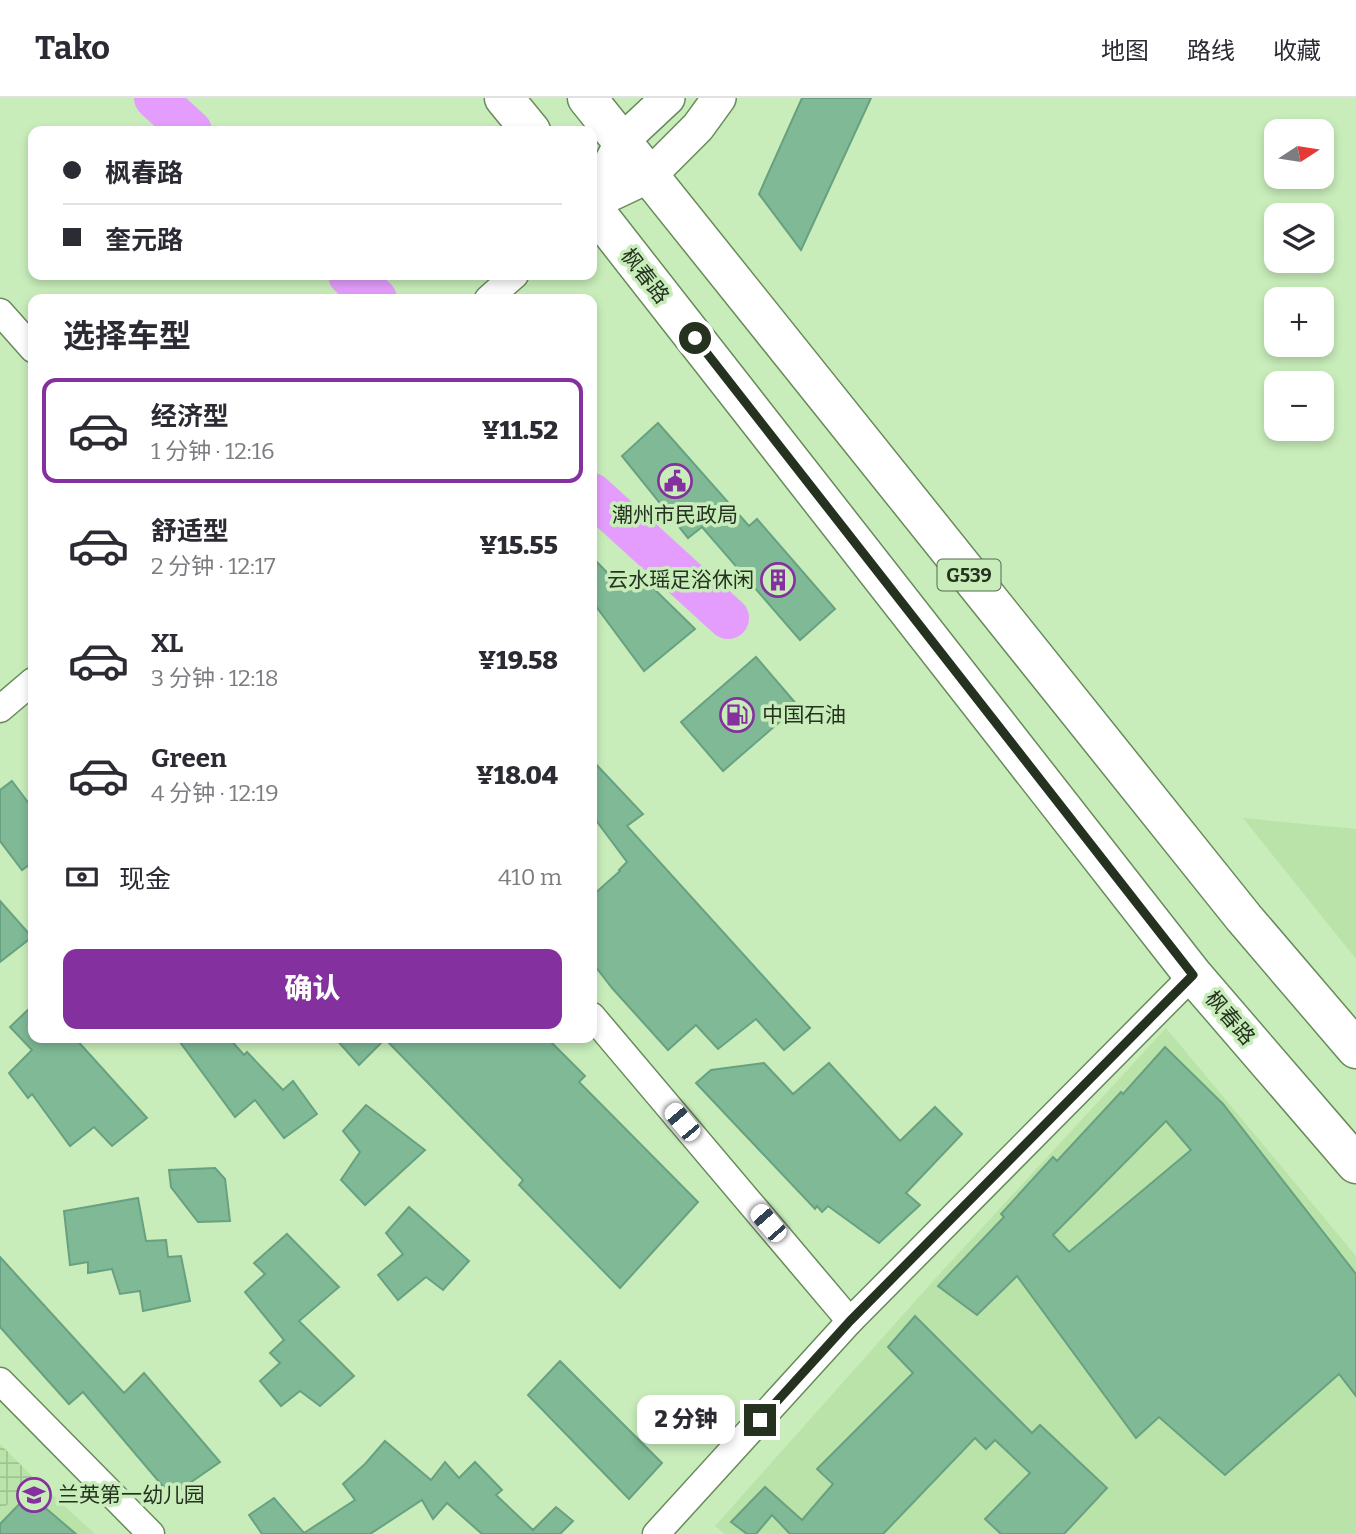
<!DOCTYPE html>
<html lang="zh">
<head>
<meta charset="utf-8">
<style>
  body { margin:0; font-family:Bitter,"Noto Sans SC",serif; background:#f7f7f7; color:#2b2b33; height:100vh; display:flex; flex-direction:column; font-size:26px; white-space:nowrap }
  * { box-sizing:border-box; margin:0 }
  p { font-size:23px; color:#7c7c81 }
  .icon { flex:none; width:38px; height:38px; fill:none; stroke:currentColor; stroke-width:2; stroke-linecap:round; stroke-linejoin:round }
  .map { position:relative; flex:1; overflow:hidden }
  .details { position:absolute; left:28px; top:196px; width:569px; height:749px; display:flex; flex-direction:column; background:#fff; border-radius:14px; box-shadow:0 4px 10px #0003 }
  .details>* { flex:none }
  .hud { position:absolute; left:28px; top:28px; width:569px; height:154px; border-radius:14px; box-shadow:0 4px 10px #0003; display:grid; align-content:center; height:154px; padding:0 35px; background:#fff }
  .needle { width:46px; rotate:78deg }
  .tools { position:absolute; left:1264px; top:21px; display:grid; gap:14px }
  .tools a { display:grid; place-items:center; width:70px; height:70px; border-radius:14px; background:#fff; box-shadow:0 4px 10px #0003; font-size:35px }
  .end { position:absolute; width:32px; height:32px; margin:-16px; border:9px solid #24321f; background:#fff; box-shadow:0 0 0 4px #fff }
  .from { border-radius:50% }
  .bubble { position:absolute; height:49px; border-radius:14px; background:#fff; box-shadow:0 4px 10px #0003; font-size:23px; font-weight:800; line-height:49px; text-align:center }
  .car { position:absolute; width:21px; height:42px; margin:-21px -10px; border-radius:9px; box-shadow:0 0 5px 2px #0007; background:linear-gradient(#fff 24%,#345 0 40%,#fff 0 76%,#345 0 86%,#fff 0) }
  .hud b { display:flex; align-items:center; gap:24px; height:66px; font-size:26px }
  .hud b+b { border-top:2px solid #e1e1e2 }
  .hud i { width:18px; height:18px; background:#2b2b33 }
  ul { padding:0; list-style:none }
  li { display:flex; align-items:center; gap:21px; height:105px; margin:0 14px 10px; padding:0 21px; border:4px solid transparent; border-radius:14px }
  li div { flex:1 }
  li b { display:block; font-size:26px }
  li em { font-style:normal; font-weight:800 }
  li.selected { border-color:#84309e }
  li>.icon { width:63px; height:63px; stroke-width:1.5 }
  h2 { padding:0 35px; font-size:32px; line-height:84px }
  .pay { display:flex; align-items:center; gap:18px; height:77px; padding:0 35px; font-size:26px }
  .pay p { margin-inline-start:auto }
  .button { display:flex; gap:14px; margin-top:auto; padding:14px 35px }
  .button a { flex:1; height:80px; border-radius:14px; background:#84309e; color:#fff; font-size:28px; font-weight:800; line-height:80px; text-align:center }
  header { display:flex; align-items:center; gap:42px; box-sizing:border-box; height:98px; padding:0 35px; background:#fff; border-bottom:2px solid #e1e1e2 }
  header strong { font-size:33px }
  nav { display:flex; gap:38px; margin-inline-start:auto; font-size:24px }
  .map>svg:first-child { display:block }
  .built { fill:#b9e3a9 }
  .industrial { fill:url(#industrial-grid) }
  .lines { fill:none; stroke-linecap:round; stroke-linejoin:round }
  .river { stroke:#e49dfc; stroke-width:42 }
  .building { fill:#7fb996; stroke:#68a180; stroke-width:2; fill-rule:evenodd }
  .minor-casing { stroke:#688a5c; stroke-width:29 }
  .major-casing { stroke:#688a5c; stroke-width:36 }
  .highway-casing { stroke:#688a5c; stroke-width:41 }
  .minor { stroke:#fff; stroke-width:26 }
  .major { stroke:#fff; stroke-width:33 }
  .highway { stroke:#fff; stroke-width:38 }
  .route { stroke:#24321f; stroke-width:9 }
  .labels { text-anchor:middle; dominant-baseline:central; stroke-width:7; stroke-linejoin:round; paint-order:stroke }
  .shield { fill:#c8edba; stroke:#556a4e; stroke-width:2 }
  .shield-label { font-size:19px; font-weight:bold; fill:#24321f }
  .street-label { font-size:21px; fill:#24321f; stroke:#c8edba }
  .poi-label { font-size:21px; fill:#24321f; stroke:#c8edba; text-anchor:start }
</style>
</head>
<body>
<header>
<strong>Tako</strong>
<nav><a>地图</a><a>路线</a><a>收藏</a></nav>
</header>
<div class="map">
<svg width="1356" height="1436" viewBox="0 0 1356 1436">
  <defs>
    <pattern id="industrial-grid" width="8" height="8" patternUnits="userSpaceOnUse" patternTransform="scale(1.75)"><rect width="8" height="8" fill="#b9e3a9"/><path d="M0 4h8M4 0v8" fill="none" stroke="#9fc391"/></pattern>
  </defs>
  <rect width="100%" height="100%" fill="#c8edba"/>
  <g class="built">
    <path d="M1243 720 1356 731V861Z"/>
    <path d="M1166 930 1356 1158V1436H725L715 1428 934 1182Z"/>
    <path d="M32 1378 95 1436H0V1415Z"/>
  </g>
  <path class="industrial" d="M0 1346 32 1378 0 1415Z"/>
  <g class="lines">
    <g class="river">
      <path d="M155 0 191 33"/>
      <path d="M349 177 376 201"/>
      <path d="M592 396 728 520"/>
    </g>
  </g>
  <g class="building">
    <path d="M802 0H871L801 152 759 96Z"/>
    <path d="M658 325 749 428 757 421 835 511 800 542 702 429 688 440 622 358Z"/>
    <path d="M592 459 624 492 642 479 695 531 644 573 592 503Z"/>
    <path d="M756 559 798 608 723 673 681 624Z"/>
    <path d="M592 662 643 716 627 728 810 930 784 952 756 921 718 951 696 927 668 952 612 890 592 864V798L620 773 619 772 627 764 592 717Z"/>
    <path d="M12 683 33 711V764L22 772 0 743V692Z"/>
    <path d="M0 803 32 839 0 864Z"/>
    <path d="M33 907V940H75L147 1020 112 1048 94 1029 70 1048 32 996 28 1000 9 975 32 952 10 929Z"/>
    <path d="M177 940H229L244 957 247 954 283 992 293 983 317 1016 284 1040 255 1002 235 1019Z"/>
    <path d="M335 940H547L585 978 579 984 698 1104 620 1190 519 1087 523 1082 385 941 359 967Z"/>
    <path d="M1165 949 1223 1006 1356 1176V1298L1339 1276 1225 1377 1159 1319 1136 1340 1017 1178 977 1217 938 1188 1004 1119 1001 1116 1053 1059 1057 1063 1121 994 1123 996ZM1166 1023 1191 1052 1069 1154 1053 1137Z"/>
    <path d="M764 965 793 996 829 965 900 1043 935 1009 962 1036 906 1095 920 1107 879 1145 828 1108 822 1114 817 1108 815 1111 696 985 711 972Z"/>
    <path d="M366 1007 425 1052 365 1107 341 1082 360 1054 343 1033Z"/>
    <path d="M215 1070 225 1081 230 1123 198 1124 171 1089 169 1072Z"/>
    <path d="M138 1100 146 1143 166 1142 168 1159 181 1158 190 1203 143 1213 140 1193 120 1196 112 1171 88 1175V1164L70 1167 64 1113Z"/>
    <path d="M409 1109 469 1163 443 1192 426 1179 398 1202 378 1177 403 1156 386 1135Z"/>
    <path d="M287 1136 339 1189 299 1223 354 1278 320 1308 300 1293 281 1308 260 1283 280 1265 270 1255 284 1242 245 1194 265 1176 254 1165Z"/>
    <path d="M0 1159 124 1295 144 1275 220 1364 171 1398 83 1294 69 1306 0 1229Z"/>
    <path d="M915 1218 1032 1335 1040 1327 1107 1390 1064 1436H1001L985 1421 1030 1375 995 1342 986 1351 975 1340 883 1436H790L772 1417 756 1436H747L731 1424 765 1389 802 1422 833 1386 817 1371 913 1275 888 1249Z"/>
    <path d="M560 1263 662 1365 629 1401 528 1297Z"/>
    <path d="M385 1343 431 1382 445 1364 459 1380 475 1364 502 1392 496 1397 533 1432 556 1409 573 1423 560 1436H482L447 1405 433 1421 422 1402 370 1436H262L249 1417 274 1400 304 1435 355 1402 343 1386 365 1366Z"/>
    <path d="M29 1396 76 1436H0V1426Z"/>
  </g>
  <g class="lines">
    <g class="minor-casing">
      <g id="minor">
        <path d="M488 201 515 177"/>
        <path d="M0 214 33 251"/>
        <path d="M0 611 33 583"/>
        <path d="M592 918 850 1223"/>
        <path d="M0 1283 151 1436"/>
        <path d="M656 1436 850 1223 1193 877"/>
      </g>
    </g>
    <g class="major-casing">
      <g id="major">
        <path d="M592 101 622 43 668 0"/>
        <path d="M592 105 649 78 698 29 719 0"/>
      </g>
    </g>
    <g class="highway-casing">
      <g id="highway">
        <path d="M504 0 531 33"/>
        <path d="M587 0 1244 820 1356 951"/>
        <path d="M592 109 1193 877 1356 1066"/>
      </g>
    </g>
    <use href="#minor" class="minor"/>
    <use href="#major" class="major"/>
    <use href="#highway" class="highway"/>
  </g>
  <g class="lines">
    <path class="route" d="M695 240 1193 877 850 1223 760 1322"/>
  </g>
  <defs>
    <g id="civic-ring" transform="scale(1.75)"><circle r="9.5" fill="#c8edba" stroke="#84309e" stroke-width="1.5"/><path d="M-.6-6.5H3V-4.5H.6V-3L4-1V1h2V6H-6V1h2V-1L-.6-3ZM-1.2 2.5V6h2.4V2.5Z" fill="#84309e"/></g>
    <g id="building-ring" transform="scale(1.75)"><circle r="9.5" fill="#c8edba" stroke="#84309e" stroke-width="1.5"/><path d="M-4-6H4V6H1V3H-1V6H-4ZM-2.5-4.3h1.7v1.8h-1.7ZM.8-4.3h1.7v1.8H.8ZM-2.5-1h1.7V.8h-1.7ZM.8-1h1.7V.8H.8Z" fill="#84309e"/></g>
    <g id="fuel-ring" transform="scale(1.75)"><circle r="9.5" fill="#c8edba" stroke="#84309e" stroke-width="1.5"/><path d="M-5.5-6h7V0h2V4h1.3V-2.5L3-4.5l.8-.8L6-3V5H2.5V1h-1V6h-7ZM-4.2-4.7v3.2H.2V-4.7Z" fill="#84309e"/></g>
    <g id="school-ring" transform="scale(1.75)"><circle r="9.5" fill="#c8edba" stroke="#84309e" stroke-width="1.5"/><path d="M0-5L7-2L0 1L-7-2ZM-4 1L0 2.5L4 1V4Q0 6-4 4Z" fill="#84309e"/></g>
  </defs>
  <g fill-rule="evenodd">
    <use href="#civic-ring" x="675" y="383"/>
    <use href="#building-ring" x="778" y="482"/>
    <use href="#fuel-ring" x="737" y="617"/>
    <use href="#school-ring" x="34" y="1397"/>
  </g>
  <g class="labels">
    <rect class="shield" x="937.5" y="461.5" width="63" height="31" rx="5"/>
    <g class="shield-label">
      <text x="969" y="477">G539</text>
    </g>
    <g class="street-label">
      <text transform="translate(645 178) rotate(52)">枫春路</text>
      <text transform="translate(1230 920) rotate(49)">枫春路</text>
    </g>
    <g class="poi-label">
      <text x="675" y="417" text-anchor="middle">潮州市民政局</text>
      <text x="754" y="482" text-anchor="end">云水瑶足浴休闲</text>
      <text x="762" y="617">中国石油</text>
      <text x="58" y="1397">兰英第一幼儿园</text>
    </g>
  </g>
</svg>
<div class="tools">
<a><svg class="needle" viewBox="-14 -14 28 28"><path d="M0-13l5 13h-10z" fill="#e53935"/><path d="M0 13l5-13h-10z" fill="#7c7c81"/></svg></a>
<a><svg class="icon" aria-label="layers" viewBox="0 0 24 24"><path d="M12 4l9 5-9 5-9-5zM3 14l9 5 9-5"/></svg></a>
<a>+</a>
<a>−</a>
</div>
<i class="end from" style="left:695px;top:240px"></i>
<i class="end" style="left:760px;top:1322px"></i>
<div class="bubble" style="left:637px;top:1297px;width:98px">2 分钟</div>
<i class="car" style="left:682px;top:1024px;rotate:320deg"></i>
<i class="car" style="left:768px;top:1125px;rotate:319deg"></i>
<div class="hud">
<b><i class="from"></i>枫春路</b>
<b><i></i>奎元路</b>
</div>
<section class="details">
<h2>选择车型</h2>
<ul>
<li class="selected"><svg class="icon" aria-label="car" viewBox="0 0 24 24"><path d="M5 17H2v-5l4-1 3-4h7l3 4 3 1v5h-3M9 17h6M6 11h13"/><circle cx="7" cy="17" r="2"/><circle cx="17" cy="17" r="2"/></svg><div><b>经济型</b><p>1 分钟 · 12:16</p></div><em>¥11.52</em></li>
<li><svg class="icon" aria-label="car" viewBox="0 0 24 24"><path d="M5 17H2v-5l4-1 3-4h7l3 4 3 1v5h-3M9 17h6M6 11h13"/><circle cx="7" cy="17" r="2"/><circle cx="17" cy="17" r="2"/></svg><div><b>舒适型</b><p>2 分钟 · 12:17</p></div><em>¥15.55</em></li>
<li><svg class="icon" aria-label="car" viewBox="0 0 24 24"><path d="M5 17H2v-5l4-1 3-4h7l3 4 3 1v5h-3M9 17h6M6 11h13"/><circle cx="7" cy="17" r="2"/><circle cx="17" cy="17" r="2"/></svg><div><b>XL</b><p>3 分钟 · 12:18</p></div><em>¥19.58</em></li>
<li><svg class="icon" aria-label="car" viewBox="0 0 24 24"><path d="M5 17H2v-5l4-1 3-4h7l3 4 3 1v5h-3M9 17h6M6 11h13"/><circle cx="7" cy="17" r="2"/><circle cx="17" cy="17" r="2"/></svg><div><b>Green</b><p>4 分钟 · 12:19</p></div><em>¥18.04</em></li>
</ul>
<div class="pay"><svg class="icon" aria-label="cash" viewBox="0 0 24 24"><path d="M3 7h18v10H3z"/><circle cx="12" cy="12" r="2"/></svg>现金<p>410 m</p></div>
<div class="button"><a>确认</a></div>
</section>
</div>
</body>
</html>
